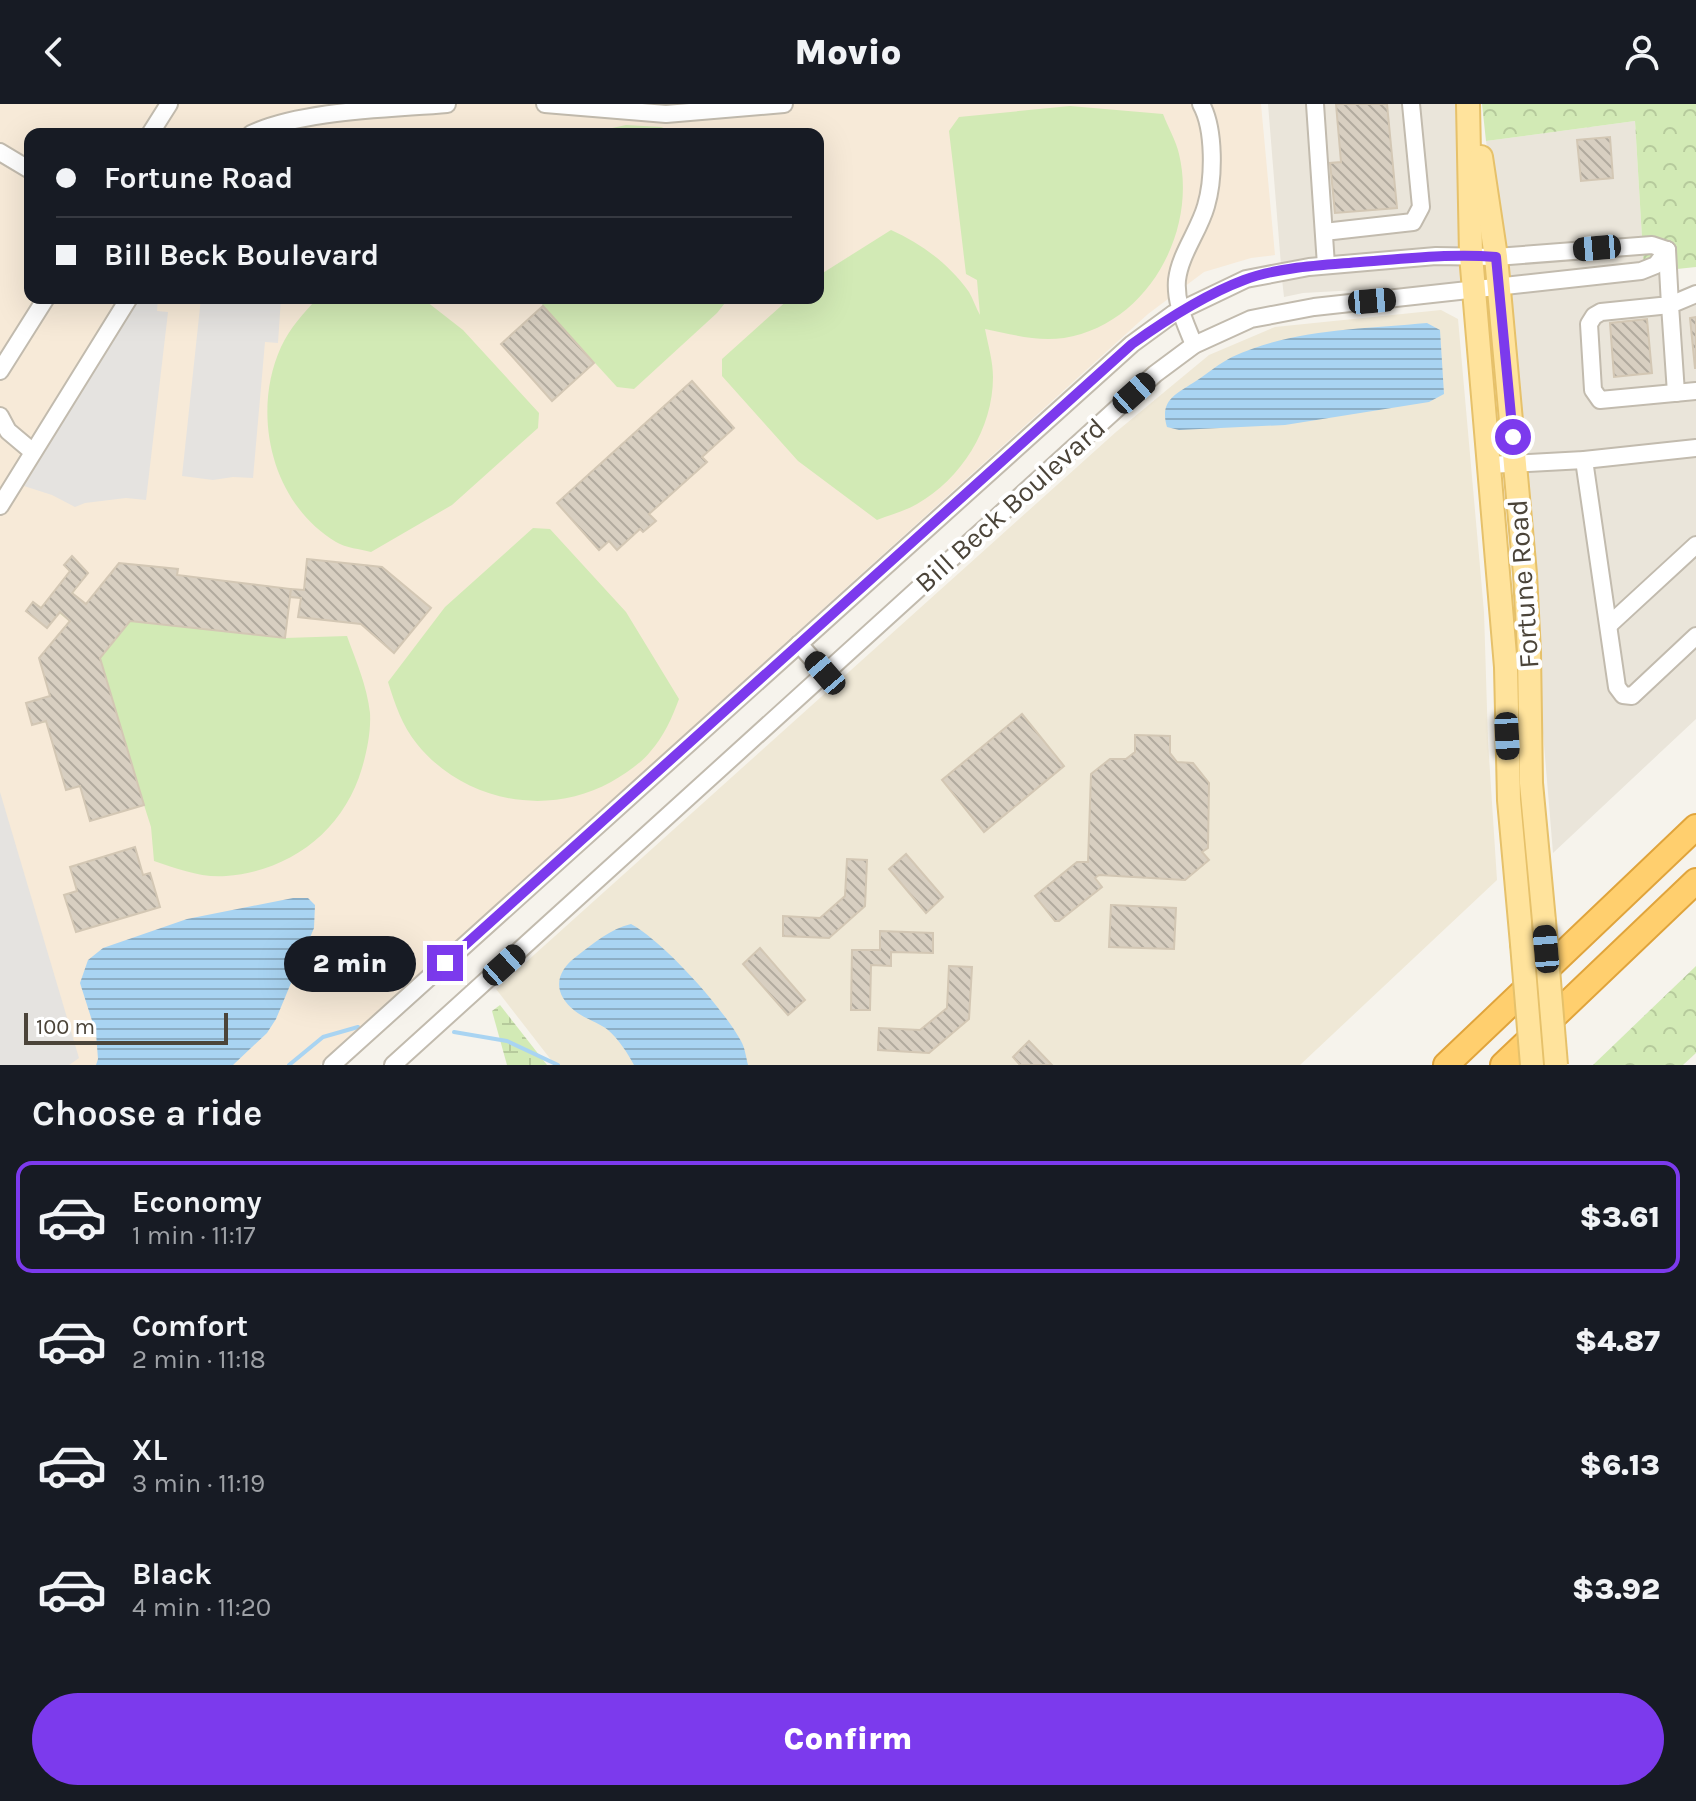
<!DOCTYPE html>
<html lang="en">
<head>
<meta charset="utf-8">
<style>
  body { margin:0; font-family:Karla,sans-serif; background:#242831; color:#f1f3f6; height:100vh; display:flex; flex-direction:column; font-size:30px; white-space:nowrap }
  * { box-sizing:border-box; margin:0 }
  p { font-size:26px; color:#9ea1a6 }
  .icon { flex:none; width:44px; height:44px; fill:none; stroke:currentColor; stroke-width:2; stroke-linecap:round; stroke-linejoin:round }
  .map { position:relative; height:961px; overflow:hidden }
  .panel { display:flex; flex-direction:column; background:#171b24; flex:1 }
  .panel>* { flex:none }
  .hud { position:absolute; left:24px; top:24px; width:800px; height:176px; border-radius:16px; box-shadow:0 8px 32px #0002; display:grid; align-content:center; height:176px; padding:0 32px; background:#171b24 }
  .scale { position:absolute; left:24px; bottom:20px; width:204px; box-sizing:border-box; padding-left:8px; border:4px solid #4b4439; border-top:0; font-size:22px; line-height:28px; white-space:nowrap; color:#4b4439; -webkit-text-stroke:6px #fff; paint-order:stroke }
  .end { position:absolute; width:36px; height:36px; margin:-18px; border:10px solid #7c3aed; background:#fff; box-shadow:0 0 0 4px #fff }
  .from { border-radius:50% }
  .bubble { position:absolute; height:56px; border-radius:28px; background:#171b24; box-shadow:0 8px 32px #0002; font-size:26px; font-weight:800; line-height:56px; text-align:center }
  .car { position:absolute; width:24px; height:48px; margin:-24px -12px; border-radius:10px; box-shadow:0 0 6px 2px #0007; background:linear-gradient(#222 24%,#8ab4d8 0 40%,#222 0 76%,#8ab4d8 0 86%,#222 0) }
  .hud b { display:flex; align-items:center; gap:28px; height:76px; font-size:30px }
  .hud b+b { border-top:2px solid #363941 }
  .hud i { width:20px; height:20px; background:#f1f3f6 }
  ul { padding:0; list-style:none }
  li { display:flex; align-items:center; gap:24px; height:112px; margin:0 16px 12px; padding:0 16px; border:4px solid transparent; border-radius:16px }
  li div { flex:1 }
  li b { display:block; font-size:30px }
  li em { font-style:normal; font-weight:800 }
  li.selected { border-color:#7c3aed }
  li>.icon { width:72px; height:72px; stroke-width:1.5 }
  h2 { padding:0 32px; font-size:36px; line-height:96px }
  .cta { display:flex; gap:16px; margin-top:auto; padding:16px 32px }
  .cta a { flex:1; height:92px; border-radius:48px; background:#7c3aed; color:#fff; font-size:32px; font-weight:800; line-height:92px; text-align:center }
  header { display:flex; justify-content:space-between; align-items:center; height:104px; padding:0 32px; background:#171b24; font-size:36px; font-weight:800 }
  .map>svg:first-child { display:block }
  .residential { fill:#eae5da }
  .commercial { fill:#f7ead8; fill-rule:evenodd }
  .education { fill:#efe8d6 }
  .forest { fill:url(#forest-crowns) }
  .wetland { fill:url(#wetland-marsh) }
  .pitch { fill:#d2eab5 }
  .parking { fill:#e5e3e0 }
  .water { fill:url(#water-rules) }
  .lines { fill:none; stroke-linecap:round; stroke-linejoin:round }
  .stream { stroke:#a9d4f2; stroke-width:4 }
  .building { fill:url(#building-back-hatch); stroke:#d3c7b4; stroke-width:2 }
  .minor-casing { stroke:#c2bbae; stroke-width:20 }
  .major-casing { stroke:#e6c16a; stroke-width:26 }
  .highway-casing { stroke:#e0a43c; stroke-width:28 }
  .minor { stroke:#fff; stroke-width:16 }
  .major { stroke:#ffe39c; stroke-width:22 }
  .highway { stroke:#ffcf6e; stroke-width:24 }
  .major-bridge-casing { stroke:#e6c16a; stroke-width:26; stroke-linecap:butt }
  .major-bridge { stroke:#ffe39c; stroke-width:22 }
  .route { stroke:#7c3aed; stroke-width:10 }
  .labels { text-anchor:middle; dominant-baseline:central; stroke-width:8; stroke-linejoin:round; paint-order:stroke }
  .street-label { font-size:28px; fill:#4b4439; stroke:#fff }
</style>
</head>
<body>
<header><svg class="icon" aria-label="back" viewBox="0 0 24 24"><path d="M15 5l-7 7 7 7"/></svg>Movio<svg class="icon" aria-label="person" viewBox="0 0 24 24"><circle cx="12" cy="8" r="4"/><path d="M4 21q1-7 8-7t8 7"/></svg></header>
<div class="map">
<svg width="1696" height="961" viewBox="0 0 1696 961">
  <defs>
    <pattern id="forest-crowns" width="20" height="18" patternUnits="userSpaceOnUse" patternTransform="scale(2)"><rect width="20" height="18" fill="#d2eab5"/><path d="M2 6a3 3 0 1 1 6 0M12 15a3 3 0 1 1 6 0" fill="none" stroke="#b6ca9c"/></pattern>
    <pattern id="wetland-marsh" width="20" height="14" patternUnits="userSpaceOnUse" patternTransform="scale(2)"><rect width="20" height="14" fill="#d2eab5"/><path d="M1 5h8M5 5V1M11 12h8M15 12V8" fill="none" stroke="#b6ca9c"/></pattern>
    <pattern id="water-rules" width="6" height="5" patternUnits="userSpaceOnUse" patternTransform="scale(2)"><rect width="6" height="5" fill="#a9d4f2"/><path d="M0 2.5h6" fill="none" stroke="#8caec5"/></pattern>
    <pattern id="building-back-hatch" width="6" height="6" patternUnits="userSpaceOnUse" patternTransform="scale(2)"><rect width="6" height="6" fill="#d8cfc1"/><path d="M-1 5l2 2M0 0l6 6M5-1l2 2" fill="none" stroke="#b1aa9e"/></pattern>
  </defs>
  <rect width="100%" height="100%" fill="#f6f3ec"/>
  <g class="residential">
    <path d="M1268 0H1460L1463 144 1281 161Z"/>
    <path d="M1635 17 1644 167 1661 166 1662 195 1582 217 1585 286 1593 300 1600 303 1696 294V615L1553 749 1503 146 1486 37Z"/>
    <path d="M1464 158 1465 180 1303 189 1284 193 1282 175 1310 170Z"/>
    <path d="M1696 198V280L1683 281 1678 205Z"/>
    <path d="M1662 209 1668 283 1604 289 1600 283 1597 222 1600 217Z"/>
  </g>
  <path class="commercial" d="M0 0H1261L1275 151 1251 154 1204 168 1148 210 320 961H0ZM30 30H818V194H30Z"/>
  <path class="education" d="M1441 206 1458 215 1484 508 1488 637 1497 776 1300 961H555L496 885 1116 328 1209 251 1275 223Z"/>
  <g class="forest">
    <path d="M1482 0H1696V163L1677 165 1674 138 1659 140 1661 166 1644 167 1635 17 1486 37Z"/>
    <path d="M1696 862V949L1683 961H1593Z"/>
  </g>
  <path class="wetland" d="M500 901 547 961H507L492 907Z"/>
  <g class="pitch">
    <path d="M1070 2 1163 10C1168 23 1176 37 1179 50 1198 129 1146 221 1064 234 1036 238 1011 230 985 225 988 241 993 257 993 273 993 325 961 375 917 400 905 407 890 411 877 416L798 357 722 272V255L790 194H818V172L891 126C922 140 949 160 969 188 973 195 976 204 980 211L977 176 966 170 949 27 959 13Z"/>
    <path d="M626 21 661 23 680 30H585Z"/>
    <path d="M318 194H422L463 226 539 309 538 324 452 401 371 448C360 445 346 444 336 438 271 399 251 309 281 243 290 224 304 208 318 194Z"/>
    <path d="M539 194H729L717 209 634 285 617 283 543 202Z"/>
    <path d="M533 424 550 425 626 508 679 595C672 614 664 632 650 648 640 660 625 670 611 678 546 714 463 697 417 640 402 622 395 600 388 578L445 503Z"/>
    <path d="M72 452 88 469 73 489 86 500 119 459 178 465V471L291 485 285 534 347 532C356 557 367 582 370 609 371 627 367 647 362 664 344 726 291 767 226 772 201 774 178 765 154 757L151 723 144 701 90 717 80 682 66 686 46 618 32 621 26 599 50 592 39 554 69 517 59 509 47 524 26 507 33 498 41 503 70 468 64 461Z"/>
  </g>
  <g class="parking">
    <path d="M139 194H158L157 207 168 208 146 396 126 394 85 399 75 403 52 391 24 382Z"/>
    <path d="M201 194H281L278 239 265 238 253 374 233 373 213 376 182 372Z"/>
    <path d="M0 688 79 954 69 961H0Z"/>
  </g>
  <g class="water">
    <path d="M1427 219 1440 226 1444 290 1429 298 1285 321 1179 326 1167 323C1159 296 1176 290 1196 277 1208 269 1220 259 1232 253 1292 225 1362 225 1427 219Z"/>
    <path d="M293 794H308L315 801 314 824 276 915 267 929 233 961H96L98 955 96 929 80 879 88 856 103 844 187 815Z"/>
    <path d="M631 820C664 838 723 904 741 937 745 944 746 953 748 961H634C627 948 619 936 608 926 598 918 585 915 575 907 552 889 555 868 577 852 594 839 610 825 631 820Z"/>
  </g>
  <g class="lines">
    <g class="stream">
      <path d="M454 928 507 937 558 961"/>
      <path d="M289 961 323 933 358 923"/>
    </g>
  </g>
  <g class="building">
    <path d="M1336 0H1387L1397 104 1335 109 1330 59 1341 58Z"/>
    <path d="M1610 33 1613 74 1581 77 1577 36Z"/>
    <path d="M543 202 594 259 552 297 501 240Z"/>
    <path d="M1696 213V264H1695L1690 214Z"/>
    <path d="M1647 215 1652 269 1614 273 1610 219Z"/>
    <path d="M692 277 734 324 702 353 707 358 649 410 656 417 643 428 640 425 617 446 609 437 599 446 557 399Z"/>
    <path d="M72 452 88 469 72 489 86 500 119 459 178 465 177 471 291 485 285 534 130 517 100 554 144 701 90 717 80 682 66 686 46 617 32 621 26 599 50 592 39 554 70 517 60 508 47 524 26 507 33 498 41 504 70 467 64 461Z"/>
    <path d="M307 455 382 463 431 504 394 549 361 520 298 513 301 494 290 493 291 485 304 486Z"/>
    <path d="M1022 610 1064 662 984 728 942 676Z"/>
    <path d="M1135 631 1170 632V649L1177 658 1193 659 1209 679 1208 744 1202 748 1209 756 1185 776 1099 771 1095 774 1102 783 1059 817H1055L1035 792 1077 758H1088L1091 670 1110 655H1126L1135 648Z"/>
    <path d="M135 743 143 771 150 769 160 803 76 828 64 791 77 787 70 763Z"/>
    <path d="M906 750 943 793 926 809 889 765Z"/>
    <path d="M847 755 867 756 865 802 829 834 783 832V812L820 814 845 792Z"/>
    <path d="M1111 801 1176 804 1174 845 1109 843Z"/>
    <path d="M880 827 933 829V849L891 848V862L871 861 870 906H851L852 846H880Z"/>
    <path d="M760 844 805 896 788 911 743 860Z"/>
    <path d="M949 862 972 863 969 915 929 949 878 946 879 924 920 926 947 904Z"/>
    <path d="M1029 937 1052 961H1020L1013 953Z"/>
  </g>
  <g class="lines">
    <g class="minor-casing">
      <g id="minor">
        <path d="M545 0 666 10 784 0"/>
        <path d="M1315 0 1326 161"/>
        <path d="M150 30 169 0"/>
        <path d="M251 30C302 6 390 5 447 0"/>
        <path d="M0 48 30 66"/>
        <path d="M1324 128 1413 118 1421 103 1411 0"/>
        <path d="M1667 146 1670 201 1601 208 1594 212 1589 220 1593 286 1600 296 1696 287"/>
        <path d="M1194 241C1186 220 1175 200 1177 176 1180 150 1199 127 1206 102 1214 75 1215 25 1201 0"/>
        <path d="M0 267 46 194"/>
        <path d="M1676 289 1670 201 1696 190"/>
        <path d="M0 312 8 327 33 348"/>
        <path d="M1584 356 1617 583 1623 591 1632 592 1696 532"/>
        <path d="M1489 361 1584 356 1696 344"/>
        <path d="M0 402 129 194"/>
        <path d="M1609 521 1696 441"/>
        <path d="M799 540 825 569"/>
        <path d="M332 961 1132 240 1173 210 1246 175 1309 163 1436 152 1496 153 1652 141 1667 146"/>
        <path d="M393 961 1155 270 1194 241 1251 215 1314 203 1641 167 1656 161 1667 146"/>
      </g>
    </g>
    <g class="major-casing">
      <g id="major">
        <path d="M1468 0 1471 151 1506 563 1509 696 1522 840"/>
        <path d="M1481 53 1496 153 1525 470 1529 549 1531 679 1544 817"/>
      </g>
    </g>
    <g class="highway-casing">
      <g id="highway">
        <path d="M1446 961 1696 723"/>
        <path d="M1503 961 1696 777"/>
      </g>
    </g>
    <use href="#minor" class="minor"/>
    <use href="#major" class="major"/>
    <use href="#highway" class="highway"/>
    <g class="major-bridge-casing">
      <g id="major-bridge">
        <path d="M1544 817 1556 961"/>
        <path d="M1522 840 1532 961"/>
      </g>
    </g>
    <use href="#major-bridge" class="major-bridge"/>
  </g>
  <g class="lines">
    <path class="route" d="M445 859 1132 240C1167 215 1204 191 1244 176 1277 163 1326 161 1360 158 1406 155 1451 149 1496 153L1513 333"/>
  </g>
  <g class="labels">
    <g class="street-label">
      <text transform="translate(1010 401) rotate(-42)">Bill Beck Boulevard</text>
      <text transform="translate(1523 480) rotate(-94)">Fortune Road</text>
    </g>
  </g>
</svg>
<div class="scale">100 m</div>
<i class="end from" style="left:1513px;top:333px"></i>
<i class="end" style="left:445px;top:859px"></i>
<div class="bubble" style="left:284px;top:832px;width:132px">2 min</div>
<i class="car" style="left:1597px;top:144px;rotate:265deg"></i>
<i class="car" style="left:1372px;top:197px;rotate:85deg"></i>
<i class="car" style="left:1134px;top:289px;rotate:48deg"></i>
<i class="car" style="left:825px;top:569px;rotate:319deg"></i>
<i class="car" style="left:1507px;top:632px;rotate:177deg"></i>
<i class="car" style="left:1546px;top:845px;rotate:355deg"></i>
<i class="car" style="left:504px;top:861px;rotate:48deg"></i>
<div class="hud">
<b><i class="from"></i>Fortune Road</b>
<b><i></i>Bill Beck Boulevard</b>
</div>
</div>
<section class="panel">
<h2>Choose a ride</h2>
<ul>
<li class="selected"><svg class="icon" aria-label="car" viewBox="0 0 24 24"><path d="M5 17H2v-5l4-1 3-4h7l3 4 3 1v5h-3M9 17h6M6 11h13"/><circle cx="7" cy="17" r="2"/><circle cx="17" cy="17" r="2"/></svg><div><b>Economy</b><p>1 min · 11:17</p></div><em>$3.61</em></li>
<li><svg class="icon" aria-label="car" viewBox="0 0 24 24"><path d="M5 17H2v-5l4-1 3-4h7l3 4 3 1v5h-3M9 17h6M6 11h13"/><circle cx="7" cy="17" r="2"/><circle cx="17" cy="17" r="2"/></svg><div><b>Comfort</b><p>2 min · 11:18</p></div><em>$4.87</em></li>
<li><svg class="icon" aria-label="car" viewBox="0 0 24 24"><path d="M5 17H2v-5l4-1 3-4h7l3 4 3 1v5h-3M9 17h6M6 11h13"/><circle cx="7" cy="17" r="2"/><circle cx="17" cy="17" r="2"/></svg><div><b>XL</b><p>3 min · 11:19</p></div><em>$6.13</em></li>
<li><svg class="icon" aria-label="car" viewBox="0 0 24 24"><path d="M5 17H2v-5l4-1 3-4h7l3 4 3 1v5h-3M9 17h6M6 11h13"/><circle cx="7" cy="17" r="2"/><circle cx="17" cy="17" r="2"/></svg><div><b>Black</b><p>4 min · 11:20</p></div><em>$3.92</em></li>
</ul>
<div class="cta"><a>Confirm</a></div>
</section>
</body>
</html>
